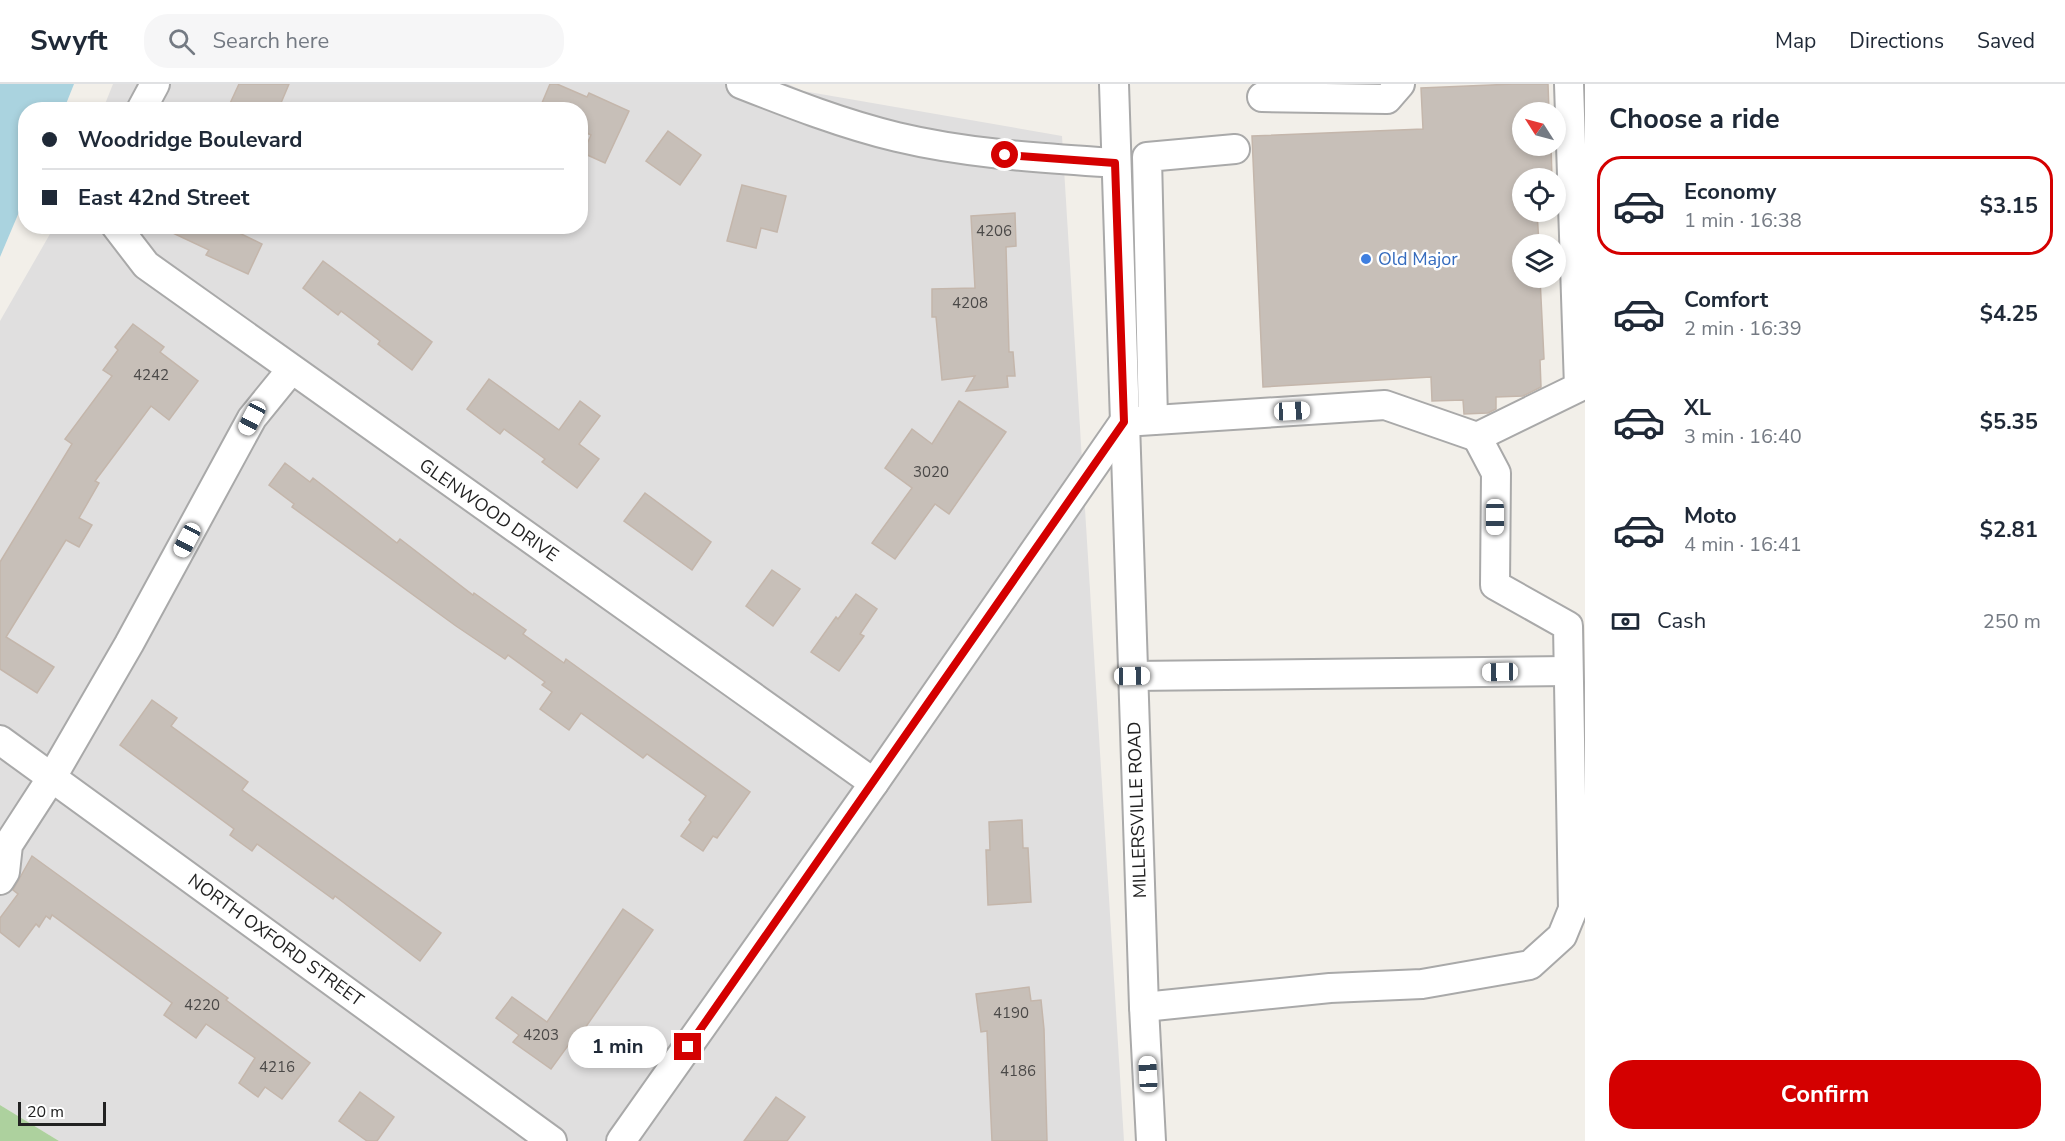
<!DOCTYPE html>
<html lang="en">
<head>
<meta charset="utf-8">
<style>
  body { margin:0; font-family:"Nunito Sans",sans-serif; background:#f6f6f7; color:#1f2937; height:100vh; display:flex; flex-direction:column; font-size:22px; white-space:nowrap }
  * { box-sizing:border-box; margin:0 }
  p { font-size:20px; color:#747a83 }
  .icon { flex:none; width:33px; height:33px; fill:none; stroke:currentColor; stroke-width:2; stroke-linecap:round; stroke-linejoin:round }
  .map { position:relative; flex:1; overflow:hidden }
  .panel { display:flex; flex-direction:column; background:#fff; width:480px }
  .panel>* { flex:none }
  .guide { position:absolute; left:18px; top:18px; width:570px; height:132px; border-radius:24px; box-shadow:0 3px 9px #0003; display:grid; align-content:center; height:132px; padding:0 24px; background:#fff }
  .needle { width:39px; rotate:306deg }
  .buttons { position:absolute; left:1512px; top:18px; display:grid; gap:12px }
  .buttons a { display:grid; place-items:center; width:54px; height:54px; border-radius:50%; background:#fff; box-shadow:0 3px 9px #0003; font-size:30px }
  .scale { position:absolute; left:18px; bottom:15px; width:88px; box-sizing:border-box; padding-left:6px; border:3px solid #222; border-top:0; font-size:16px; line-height:21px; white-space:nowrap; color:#222; -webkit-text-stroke:4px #fff; paint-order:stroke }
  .end { position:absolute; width:27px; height:27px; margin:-14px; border:8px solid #d40000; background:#fff; box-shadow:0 0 0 3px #fff }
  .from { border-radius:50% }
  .bubble { position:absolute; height:42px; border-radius:21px; background:#fff; box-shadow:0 3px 9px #0003; font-size:20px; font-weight:700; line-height:42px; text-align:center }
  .car { position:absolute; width:18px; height:36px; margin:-18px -9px; border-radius:8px; box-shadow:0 0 4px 2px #0007; background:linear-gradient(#fff 24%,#345 0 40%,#fff 0 76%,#345 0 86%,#fff 0) }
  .guide b { display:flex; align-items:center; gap:21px; height:57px; font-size:22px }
  .guide b+b { border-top:2px solid #e0e1e3 }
  .guide i { width:15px; height:15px; background:#1f2937 }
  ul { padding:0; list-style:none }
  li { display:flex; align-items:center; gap:18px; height:99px; margin:0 12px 9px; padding:0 12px; border:3px solid transparent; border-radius:24px }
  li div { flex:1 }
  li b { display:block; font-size:22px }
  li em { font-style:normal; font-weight:700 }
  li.selected { border-color:#d40000 }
  li>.icon { width:54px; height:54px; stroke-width:1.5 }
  h2 { padding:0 24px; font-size:27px; line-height:72px }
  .pay { display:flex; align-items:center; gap:15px; height:66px; padding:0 24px; font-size:22px }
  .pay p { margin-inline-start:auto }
  .button { display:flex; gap:12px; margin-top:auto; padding:12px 24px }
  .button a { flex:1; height:69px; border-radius:24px; background:#d40000; color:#fff; font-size:24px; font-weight:700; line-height:69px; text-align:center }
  header { display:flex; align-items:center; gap:36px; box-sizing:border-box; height:84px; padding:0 30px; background:#fff; border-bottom:2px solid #e0e1e3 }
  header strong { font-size:28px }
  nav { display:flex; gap:33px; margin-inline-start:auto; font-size:21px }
  .search { width:420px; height:54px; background:#f6f6f7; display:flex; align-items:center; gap:15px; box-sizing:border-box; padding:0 21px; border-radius:24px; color:#747a83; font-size:22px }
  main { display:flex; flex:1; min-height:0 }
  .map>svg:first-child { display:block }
  .residential { fill:#e0dfdf }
  .forest { fill:#add19e }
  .water { fill:#aad3df }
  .building { fill:#c7bfb8; stroke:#c4b6ab; stroke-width:1.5 }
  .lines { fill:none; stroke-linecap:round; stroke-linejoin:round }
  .minor-casing { stroke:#a9a9a9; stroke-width:32 }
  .minor { stroke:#fff; stroke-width:28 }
  .route { stroke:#d40000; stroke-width:8 }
  .shop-dot { fill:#3f7fe0; stroke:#fff; stroke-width:2 }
  .labels { text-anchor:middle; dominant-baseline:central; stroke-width:5; stroke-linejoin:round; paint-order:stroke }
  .number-label { font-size:15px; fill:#4b4948 }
  .shop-label { font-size:18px; fill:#366cbe; stroke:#fff; text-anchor:start }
  .street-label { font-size:18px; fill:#222; stroke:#fff }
</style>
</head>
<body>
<header>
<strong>Swyft</strong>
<div class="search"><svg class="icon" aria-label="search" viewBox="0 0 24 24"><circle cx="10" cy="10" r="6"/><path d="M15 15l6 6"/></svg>Search here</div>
<nav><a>Map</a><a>Directions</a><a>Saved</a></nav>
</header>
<main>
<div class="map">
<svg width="1585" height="1057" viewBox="0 0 1585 1057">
  <rect width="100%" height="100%" fill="#f2efe9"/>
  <path class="residential" d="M113 0H788L803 7 1062 52 1124 1057H59L0 1021V237L54 143 580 142V26L103 25Z"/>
  <path class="forest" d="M0 1021 59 1057H0Z"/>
  <path class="water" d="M0 0H74L64 25 26 26 25 114 0 173Z"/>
  <g class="building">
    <path d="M239 0H289L278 26H227Z"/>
    <path d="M550 0H557L587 13 589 9 629 27 605 79 583 69 591 51 580 46V26H539Z"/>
    <path d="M1514 0H1548L1549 28H1522V62H1551L1552 94H1522V128H1537L1539 160H1522V194H1540L1544 275 1540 276 1541 303 1523 312 1496 313V325L1488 329 1464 330 1463 316 1432 317 1431 293 1263 303 1252 52 1423 45 1421 4Z"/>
    <path d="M668 47 701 71 680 101 646 77Z"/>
    <path d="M742 101 786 112 777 148 761 144 756 164 727 157Z"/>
    <path d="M1015 129 1016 162 1006 163 1009 268H1013L1015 292H1007L1008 303 966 307 975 292 942 296 936 233H932V205L975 204 971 132Z"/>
    <path d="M158 142H240L237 148 262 160 248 190 206 171 209 166Z"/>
    <path d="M323 177 432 258 412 286 378 260 380 257 341 227 338 231 303 204Z"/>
    <path d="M133 240 164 263 160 268 198 297 169 336 151 322 95 397 99 399 79 434 92 441 79 463 66 456 6 553 54 583 37 609 0 585V478L72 360 65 355 112 292 103 286 118 266 115 263Z"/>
    <path d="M489 295 559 346 580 317 600 332 579 360 599 375 577 404 542 378 545 375 504 345 500 350 467 325Z"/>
    <path d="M959 317 1006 348 949 430 935 420 895 475 872 459 912 404 885 384 912 345 932 360Z"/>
    <path d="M285 379 310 398 313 394 397 459 400 455 473 511 474 509 526 546 523 550 564 579 566 575 750 708 717 754 713 752 703 767 681 752 691 738 689 736 706 712 647 670 643 674 581 629 569 646 540 625 552 608 542 601 545 598 508 571 505 575 456 542 292 423 294 420 269 401Z"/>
    <path d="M645 409 711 458 692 486 624 437Z"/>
    <path d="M772 486 800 505 773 542 746 522Z"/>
    <path d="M856 510 877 525 860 550 864 552 839 587 811 568 836 533 838 535Z"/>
    <path d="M152 616 177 634 171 642 248 698 242 706 441 849 420 877 335 812 333 815 257 760 252 767 230 751 234 745 120 661Z"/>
    <path d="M1022 736 1023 764H1028L1031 818 988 821 986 766H990L989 738Z"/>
    <path d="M32 772 228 914 226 916 310 979 282 1015 265 1003 258 1013 239 999 255 974 206 940 196 954 164 931 172 919 52 831 50 835 46 832 39 843 36 840 19 863 0 848V834L18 810 13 806Z"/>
    <path d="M623 825 653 846 583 947 580 945 551 985 513 958 519 951 496 934 512 913 547 938Z"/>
    <path d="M1029 903 1031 917 1041 916 1044 945 1047 1057H992L987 947 981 948 976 910Z"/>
    <path d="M360 1008 394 1033 377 1057H367L339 1037Z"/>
    <path d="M776 1013 805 1033 787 1057H744Z"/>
  </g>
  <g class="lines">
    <g class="minor-casing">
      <g id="minor">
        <path d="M741 0C792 20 843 40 897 53 968 70 1042 74 1115 79"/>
        <path d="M1114 0 1144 923 1151 1057"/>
        <path d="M1262 13 1387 15 1400 0"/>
        <path d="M141 26 155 0"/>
        <path d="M116 142 146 181 874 699"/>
        <path d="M1153 336 1147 73 1235 65"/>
        <path d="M1132 592 1568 587"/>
        <path d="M0 656 552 1057"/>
        <path d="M0 796 5 788 8 761 52 693 129 560 252 334 291 286"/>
        <path d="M1144 923 1330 904 1422 900 1530 881 1562 852 1573 825 1568 542 1495 501 1496 389 1477 353"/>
        <path d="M621 1057 874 699 1124 338 1385 321 1477 353 1579 303 1569 0"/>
      </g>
    </g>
    <use href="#minor" class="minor"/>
  </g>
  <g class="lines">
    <path class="route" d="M688 963 1124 338 1115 79 1005 71"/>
  </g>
  <circle class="shop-dot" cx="1366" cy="175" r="6"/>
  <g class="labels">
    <g class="number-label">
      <text x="994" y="147">4206</text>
      <text x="970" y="219">4208</text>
      <text x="151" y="291">4242</text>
      <text x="931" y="388">3020</text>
      <text x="202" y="921">4220</text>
      <text x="1011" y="929">4190</text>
      <text x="541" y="951">4203</text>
      <text x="277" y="983">4216</text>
      <text x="1018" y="987">4186</text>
    </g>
    <g class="shop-label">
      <text x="1378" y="175">Old Major</text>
    </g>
    <g class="street-label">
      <text transform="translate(489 426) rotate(35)">GLENWOOD DRIVE</text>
      <text transform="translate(1137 726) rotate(-92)">MILLERSVILLE ROAD</text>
      <text transform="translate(276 856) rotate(36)">NORTH OXFORD STREET</text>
    </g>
  </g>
</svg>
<div class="buttons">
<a><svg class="needle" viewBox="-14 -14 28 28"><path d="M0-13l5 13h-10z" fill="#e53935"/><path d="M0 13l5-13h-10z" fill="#747a83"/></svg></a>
<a><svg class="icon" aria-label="locate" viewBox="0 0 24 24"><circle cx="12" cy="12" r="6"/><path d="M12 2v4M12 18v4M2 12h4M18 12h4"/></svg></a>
<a><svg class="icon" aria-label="layers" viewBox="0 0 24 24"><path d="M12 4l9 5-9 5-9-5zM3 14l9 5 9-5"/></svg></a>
</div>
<div class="scale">20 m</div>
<i class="end from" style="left:1005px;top:71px"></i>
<i class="end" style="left:688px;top:963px"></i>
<div class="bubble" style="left:568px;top:942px;width:99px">1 min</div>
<i class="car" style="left:1292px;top:327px;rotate:87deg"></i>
<i class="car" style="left:252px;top:334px;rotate:208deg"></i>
<i class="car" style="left:1495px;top:433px;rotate:180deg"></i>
<i class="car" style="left:187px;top:456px;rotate:208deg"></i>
<i class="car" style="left:1500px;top:588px;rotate:269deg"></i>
<i class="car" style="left:1132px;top:592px;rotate:89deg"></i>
<i class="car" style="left:1148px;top:990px;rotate:357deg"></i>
<div class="guide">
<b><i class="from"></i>Woodridge Boulevard</b>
<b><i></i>East 42nd Street</b>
</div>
</div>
<section class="panel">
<h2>Choose a ride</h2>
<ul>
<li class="selected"><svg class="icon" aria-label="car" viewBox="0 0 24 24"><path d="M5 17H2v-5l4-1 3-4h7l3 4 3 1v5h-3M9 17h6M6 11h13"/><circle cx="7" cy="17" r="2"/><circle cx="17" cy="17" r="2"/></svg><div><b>Economy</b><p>1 min · 16:38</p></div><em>$3.15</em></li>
<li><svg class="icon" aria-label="car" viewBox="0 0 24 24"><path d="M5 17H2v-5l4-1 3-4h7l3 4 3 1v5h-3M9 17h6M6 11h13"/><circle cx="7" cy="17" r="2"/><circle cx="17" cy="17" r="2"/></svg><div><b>Comfort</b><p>2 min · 16:39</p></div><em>$4.25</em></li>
<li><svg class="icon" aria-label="car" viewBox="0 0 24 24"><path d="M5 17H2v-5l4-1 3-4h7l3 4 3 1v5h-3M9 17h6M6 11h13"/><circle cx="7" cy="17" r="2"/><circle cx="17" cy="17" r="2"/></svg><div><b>XL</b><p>3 min · 16:40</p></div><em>$5.35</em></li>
<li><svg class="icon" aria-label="car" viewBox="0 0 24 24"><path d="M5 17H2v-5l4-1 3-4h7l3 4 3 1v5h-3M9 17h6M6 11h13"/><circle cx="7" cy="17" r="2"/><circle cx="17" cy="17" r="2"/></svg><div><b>Moto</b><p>4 min · 16:41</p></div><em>$2.81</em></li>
</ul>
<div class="pay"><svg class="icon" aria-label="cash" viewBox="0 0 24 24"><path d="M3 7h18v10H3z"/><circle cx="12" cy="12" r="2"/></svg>Cash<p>250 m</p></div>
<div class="button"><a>Confirm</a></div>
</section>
</main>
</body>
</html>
